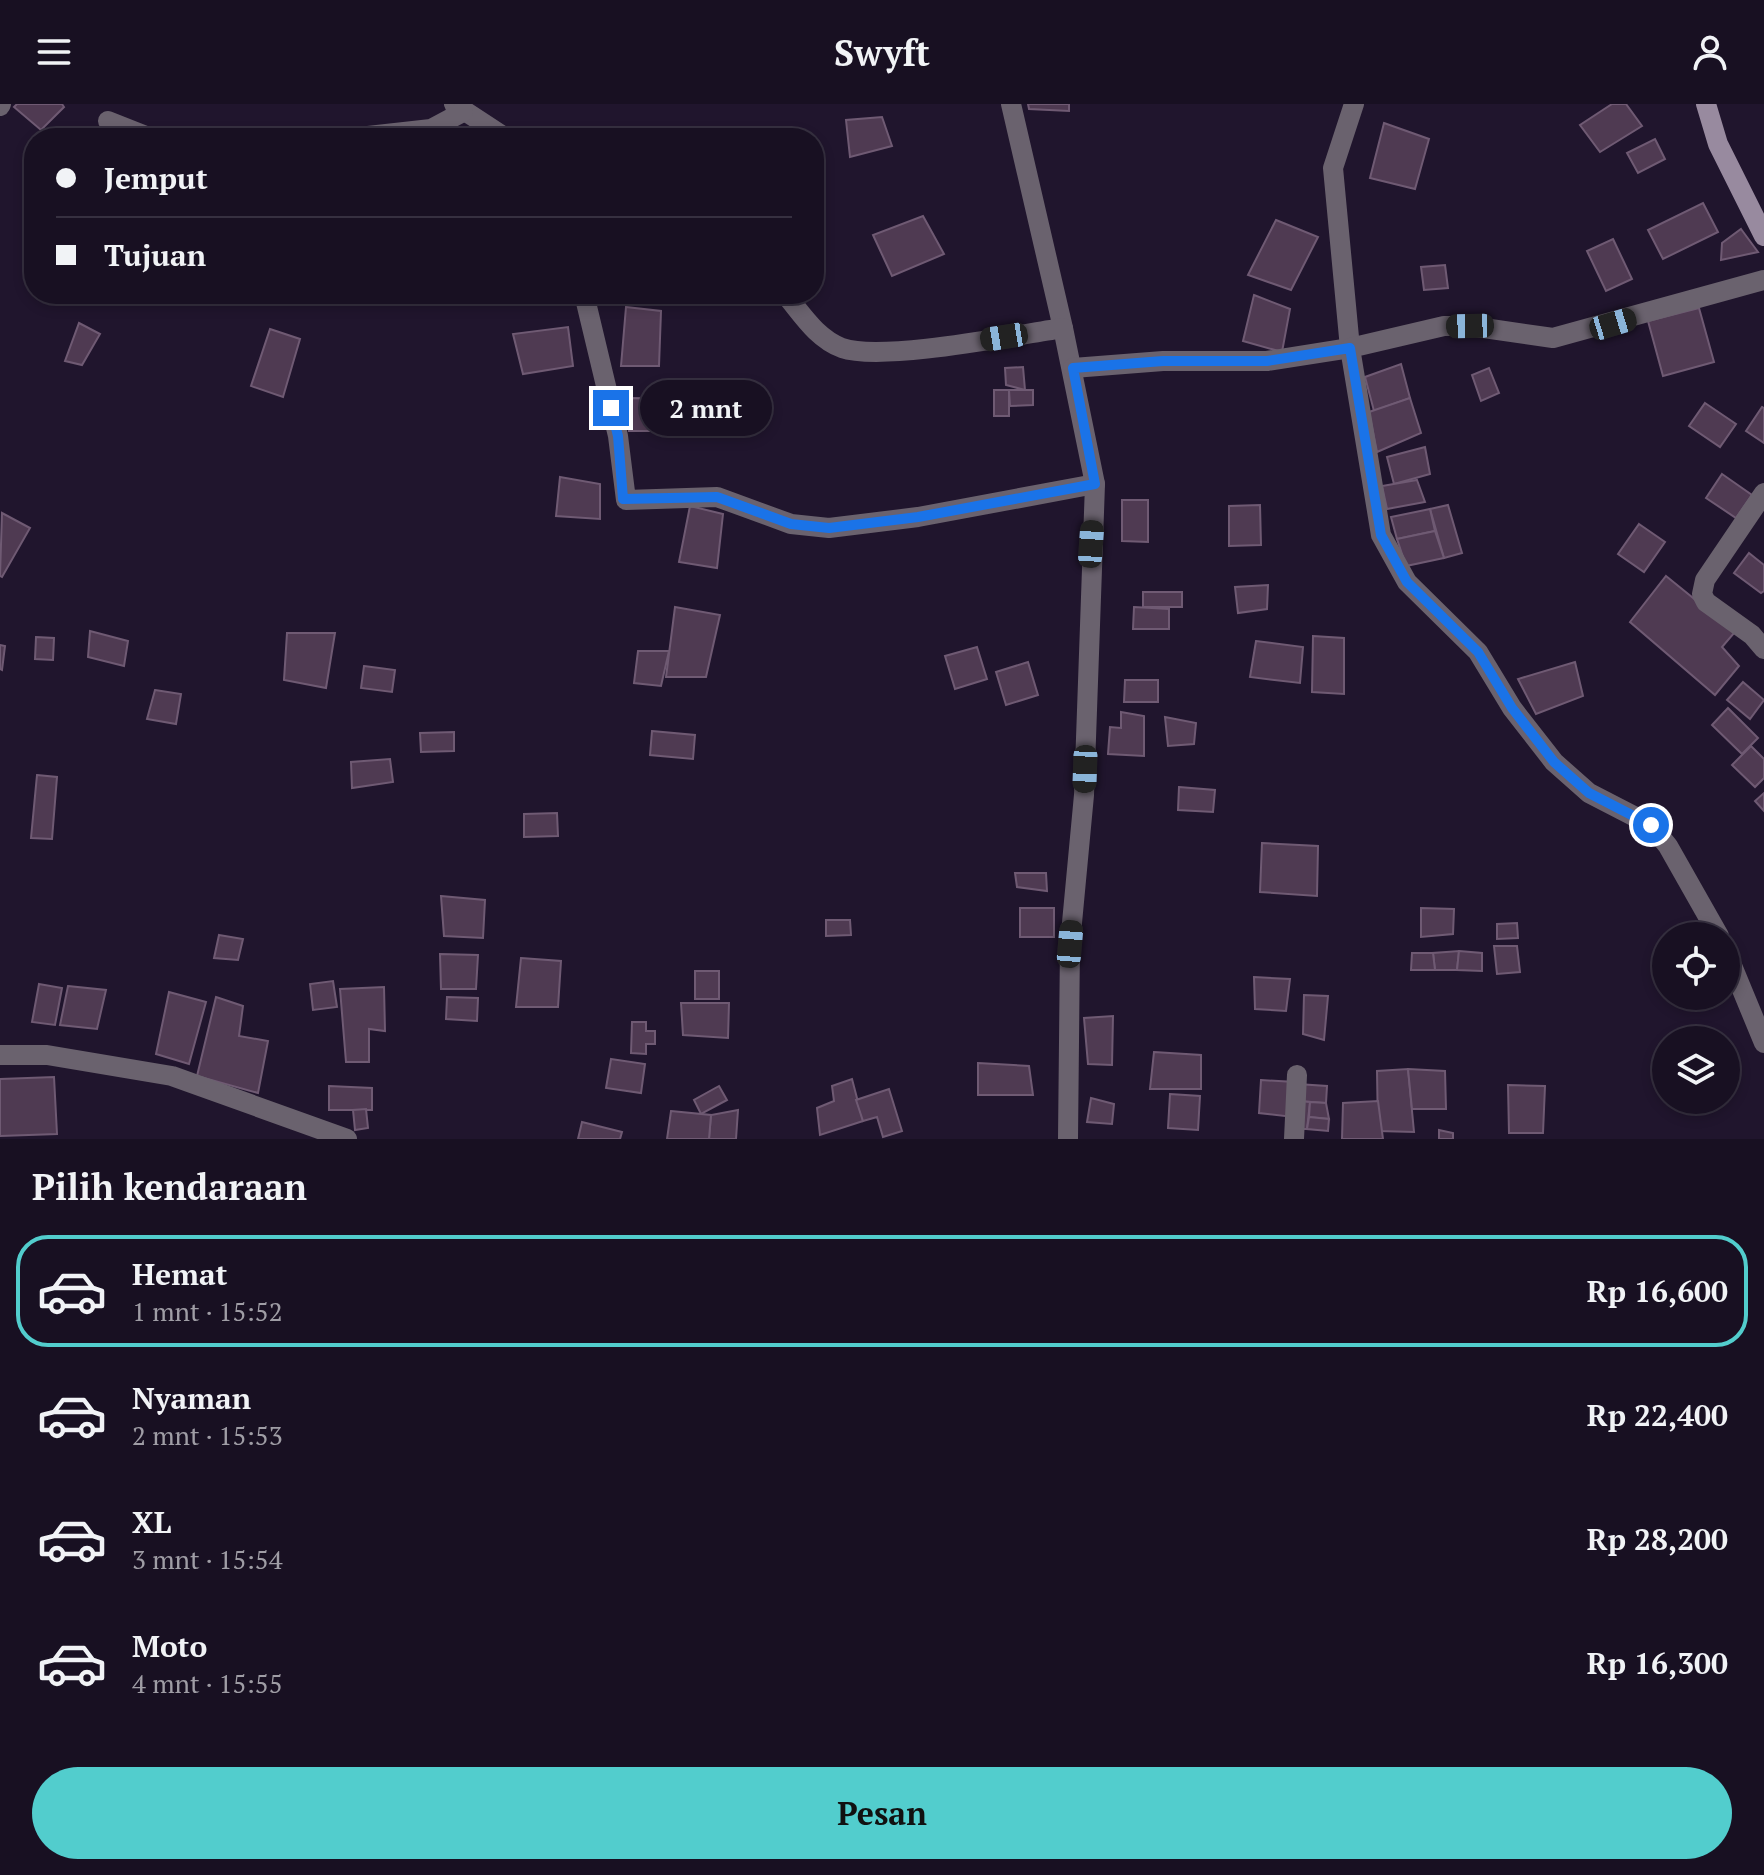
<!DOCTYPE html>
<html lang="id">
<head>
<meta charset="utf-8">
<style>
  body { margin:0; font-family:"PT Serif",serif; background:#21192a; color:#f1f3f6; height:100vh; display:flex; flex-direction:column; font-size:30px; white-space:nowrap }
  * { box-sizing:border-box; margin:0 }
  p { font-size:26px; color:#9f9da5 }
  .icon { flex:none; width:44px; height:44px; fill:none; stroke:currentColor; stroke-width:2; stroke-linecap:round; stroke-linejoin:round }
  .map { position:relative; height:1035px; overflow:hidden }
  .sheet { display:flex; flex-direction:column; background:#181022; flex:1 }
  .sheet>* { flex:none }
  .guide { position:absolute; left:24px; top:24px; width:800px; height:176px; border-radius:32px; box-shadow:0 4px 12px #0003,0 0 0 2px #363040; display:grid; align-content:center; height:176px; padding:0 32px; background:#181022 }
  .buttons { position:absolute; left:1652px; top:818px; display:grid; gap:16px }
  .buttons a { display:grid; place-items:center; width:88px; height:88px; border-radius:50%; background:#181022; box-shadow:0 4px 12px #0003,0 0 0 2px #363040; font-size:40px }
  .end { position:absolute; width:36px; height:36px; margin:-18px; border:10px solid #1a73e8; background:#fff; box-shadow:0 0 0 4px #fff }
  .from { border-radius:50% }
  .bubble { position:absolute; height:56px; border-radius:28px; background:#181022; box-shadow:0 4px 12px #0003,0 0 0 2px #363040; font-size:26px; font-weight:700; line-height:56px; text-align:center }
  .car { position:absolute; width:24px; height:48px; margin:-24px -12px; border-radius:10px; box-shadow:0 0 6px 2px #0007; background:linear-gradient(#222 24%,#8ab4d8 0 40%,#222 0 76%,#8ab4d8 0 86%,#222 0) }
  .guide b { display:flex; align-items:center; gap:28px; height:76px; font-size:30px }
  .guide b+b { border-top:2px solid #363040 }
  .guide i { width:20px; height:20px; background:#f1f3f6 }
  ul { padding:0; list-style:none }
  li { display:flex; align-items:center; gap:24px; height:112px; margin:0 16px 12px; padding:0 16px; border:4px solid transparent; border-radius:32px }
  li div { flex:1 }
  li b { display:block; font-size:30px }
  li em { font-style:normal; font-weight:700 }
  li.current { border-color:#52cdcd }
  li>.icon { width:72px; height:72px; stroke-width:1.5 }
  h2 { padding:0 32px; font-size:36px; line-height:96px }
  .primary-button { display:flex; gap:16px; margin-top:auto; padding:16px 32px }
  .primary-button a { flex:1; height:92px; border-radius:48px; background:#52cdcd; color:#111; font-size:32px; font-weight:700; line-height:92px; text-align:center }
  header { display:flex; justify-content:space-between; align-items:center; height:104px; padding:0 32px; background:#181022; font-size:36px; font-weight:700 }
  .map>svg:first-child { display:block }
  .building { fill:#4f3a52; stroke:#6f5a73; stroke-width:2 }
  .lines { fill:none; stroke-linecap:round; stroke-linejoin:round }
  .minor { stroke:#6a626e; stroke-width:20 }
  .tertiary { stroke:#6a626e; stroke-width:20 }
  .secondary { stroke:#988a9f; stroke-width:20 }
  .route { stroke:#1a73e8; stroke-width:10 }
</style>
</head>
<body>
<header><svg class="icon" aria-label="menu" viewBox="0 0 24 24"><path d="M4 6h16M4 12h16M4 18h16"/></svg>Swyft<svg class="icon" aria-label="person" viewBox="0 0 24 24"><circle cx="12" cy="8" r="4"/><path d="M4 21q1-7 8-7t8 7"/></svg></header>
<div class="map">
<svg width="1764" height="1035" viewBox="0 0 1764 1035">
  <rect width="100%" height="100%" fill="#20152d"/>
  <g class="building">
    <path d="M17 0H62L64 3 41 26 14 3Z"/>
    <path d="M1028 0H1069V7L1029 5Z"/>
    <path d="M1612 0H1626L1642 22 1600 48 1580 21Z"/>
    <path d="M882 13 892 42 850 53 846 16Z"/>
    <path d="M452 18 465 34H432Z"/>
    <path d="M1384 19 1429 35 1415 85 1370 74Z"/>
    <path d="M103 22 140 34H101Z"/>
    <path d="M1655 35 1665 55 1638 69 1627 49Z"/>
    <path d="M1703 99 1718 128 1663 155 1648 126Z"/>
    <path d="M923 112 944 150 892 172 873 131Z"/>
    <path d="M1276 116 1318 133 1291 186 1248 171Z"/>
    <path d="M1741 125 1758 148 1721 156 1722 139Z"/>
    <path d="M1613 135 1632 175 1606 187 1587 147Z"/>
    <path d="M1445 161 1448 184 1424 186 1421 163Z"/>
    <path d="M597 190H633V195H598Z"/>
    <path d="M1254 191 1290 205 1282 248 1243 237Z"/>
    <path d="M626 203 661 207 659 262H621Z"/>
    <path d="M1699 204 1714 258 1663 272 1648 217Z"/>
    <path d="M79 219 100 230 82 261 65 257Z"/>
    <path d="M568 223 573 262 523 270 513 230Z"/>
    <path d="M270 225 300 235 283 293 251 282Z"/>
    <path d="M1401 260 1410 294 1374 307 1365 273Z"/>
    <path d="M1023 263 1025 286 1006 281 1005 264Z"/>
    <path d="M1489 264 1499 289 1481 297 1472 271Z"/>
    <rect x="994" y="286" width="15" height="26"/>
    <path d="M1009 286H1033V301L1010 302Z"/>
    <path d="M629 294 692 295 690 327H629Z"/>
    <path d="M1410 294 1421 329 1377 348 1369 308Z"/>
    <path d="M1705 299 1736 320 1720 343 1689 322Z"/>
    <path d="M1762 303 1764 304V339L1746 327Z"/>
    <path d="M1425 343 1430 370 1394 380 1387 353Z"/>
    <path d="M1722 370 1752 391 1736 414 1706 394Z"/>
    <path d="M560 373 600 380V415L556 412Z"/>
    <path d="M1417 376 1425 398 1387 405 1382 382Z"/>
    <path d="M1122 396H1148V438L1122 437Z"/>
    <path d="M1260 401 1261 441 1229 442V402Z"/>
    <path d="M1448 401 1462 449 1444 454 1430 405Z"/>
    <path d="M690 402 723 410 717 464 679 458Z"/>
    <path d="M1430 405 1435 427 1397 435 1391 413Z"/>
    <path d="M2 409 30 424 2 473 0 472Z"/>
    <path d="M1639 420 1665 438 1644 468 1618 450Z"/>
    <path d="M1435 427 1444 454 1406 462 1397 435Z"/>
    <path d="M1749 449 1764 461V487L1761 489 1734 469Z"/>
    <path d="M1666 472 1735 528 1722 543 1739 562 1715 591 1630 518Z"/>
    <path d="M1268 481 1267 505 1238 509 1235 483Z"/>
    <rect x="1143" y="488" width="39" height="15"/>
    <path d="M675 503 720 511 706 573H666Z"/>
    <path d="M1134 503 1169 505V525H1133Z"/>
    <path d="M90 527 128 537 124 562 88 553Z"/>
    <path d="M287 529H335L326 584 284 576Z"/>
    <path d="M1313 532 1344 534V590L1312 588Z"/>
    <path d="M36 533 54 534 53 556 35 555Z"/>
    <path d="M1256 537 1303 543 1300 579 1250 573Z"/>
    <path d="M0 541 5 542 2 566 0 565Z"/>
    <path d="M977 543 987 575 955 585 945 552Z"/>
    <path d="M638 547H669L661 582 634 579Z"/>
    <path d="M1028 558 1038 591 1006 601 996 568Z"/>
    <path d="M1575 558 1583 592 1536 610 1518 575Z"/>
    <path d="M364 562 395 566 392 588 361 584Z"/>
    <path d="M1125 576H1158V598H1124Z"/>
    <path d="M1743 578 1764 596 1750 615 1727 596Z"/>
    <path d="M155 586 181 590 176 620 147 615Z"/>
    <path d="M1728 604 1758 634 1742 650 1712 621Z"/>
    <path d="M1121 608 1144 612V652L1108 650 1110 623 1121 624Z"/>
    <path d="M1165 613 1196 619 1194 640 1168 642Z"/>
    <path d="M652 627 695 631 693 655 650 651Z"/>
    <path d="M454 628V647L421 648 420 629Z"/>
    <path d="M1751 642 1764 655V674L1755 683 1732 661Z"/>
    <path d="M390 655 393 678 352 684 351 658Z"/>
    <path d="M37 671 57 673 52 735 31 734Z"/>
    <path d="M1179 683 1215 686 1213 708 1178 706Z"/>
    <path d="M1764 689V707L1755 697Z"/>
    <path d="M557 709 558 732 524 733V710Z"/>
    <path d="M1262 739 1318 742 1317 792 1260 788Z"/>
    <path d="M1015 769H1046L1047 787 1017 783Z"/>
    <path d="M441 792 485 796 483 834 444 832Z"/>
    <rect x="1020" y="804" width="34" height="29"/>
    <path d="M1421 804 1454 805 1453 830 1421 833Z"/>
    <path d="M826 816H850L851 831 826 832Z"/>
    <path d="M1517 819 1518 834 1497 835V820Z"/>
    <path d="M219 831 243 835 238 856 214 854Z"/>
    <path d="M1494 842H1517L1520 868 1497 870Z"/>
    <path d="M1459 847 1457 866H1435L1433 849Z"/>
    <path d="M1459 847 1482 849V867L1457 866Z"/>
    <path d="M1412 849H1433L1435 866H1411Z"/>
    <path d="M440 850 478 851 476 885H441Z"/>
    <path d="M521 854 561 857 558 903H516Z"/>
    <rect x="695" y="867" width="24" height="28"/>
    <path d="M1254 873 1290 875 1286 907 1255 905Z"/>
    <path d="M333 877 337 903 313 906 310 880Z"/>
    <path d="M39 880 62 884 55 921 32 918Z"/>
    <path d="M68 882 106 886 97 925 60 921Z"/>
    <path d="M384 883 385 927 369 925V958H346L340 885Z"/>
    <path d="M169 888 206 898 189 960 156 950Z"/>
    <path d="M1304 891 1328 892 1324 936 1303 930Z"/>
    <path d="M216 893 243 902 239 932 268 937 258 989 197 972Z"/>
    <path d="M447 893 478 894 477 917 446 915Z"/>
    <path d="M681 899H729L728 934 683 931Z"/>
    <path d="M1113 912 1112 961 1088 960 1084 914Z"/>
    <path d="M632 918H646V927H655V940H646V950L631 949Z"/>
    <path d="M1154 948 1201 951V985H1150Z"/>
    <path d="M611 955 645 960 641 989 606 984Z"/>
    <path d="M978 959 1029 962 1033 991H978Z"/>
    <path d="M1408 965 1414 1028 1378 1027 1377 967Z"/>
    <path d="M1408 965 1445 967 1446 1005H1412Z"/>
    <path d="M54 973 57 1030 0 1032V975Z"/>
    <path d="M852 975 863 1017 820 1031 817 1004 834 997 832 982Z"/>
    <path d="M1261 976 1295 978 1293 1013 1259 1009Z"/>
    <path d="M1297 980 1327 982 1326 999 1297 997Z"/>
    <path d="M1508 981 1545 982 1543 1029H1509Z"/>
    <path d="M329 982 372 984V1006H329Z"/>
    <path d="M719 982 727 996 701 1010 694 996Z"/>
    <path d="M889 985 902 1027 883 1033 877 1013 863 1017 856 996Z"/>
    <path d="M1170 990 1200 992 1198 1026 1168 1024Z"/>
    <path d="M1091 994 1114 1000 1112 1020 1087 1018Z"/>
    <path d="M1685 996H1712L1692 1008Z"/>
    <path d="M1297 997 1310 998 1307 1025H1296Z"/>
    <path d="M1378 997 1383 1035H1342L1343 999Z"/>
    <path d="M1310 998 1326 999 1329 1015 1309 1013Z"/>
    <path d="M366 1005 368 1024 355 1026 353 1006Z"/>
    <path d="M738 1006 736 1035H709L711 1011Z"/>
    <path d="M671 1007 711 1011 709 1035H667Z"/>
    <path d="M1309 1013 1329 1015 1328 1027 1307 1025Z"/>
    <path d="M582 1018 622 1028 620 1035H578Z"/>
    <path d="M1439 1026 1453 1029V1035H1439Z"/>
  </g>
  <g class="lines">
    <g class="minor">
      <path d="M454 0 506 34"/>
      <path d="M1011 0 1063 224"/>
      <path d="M0 2 1 0"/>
      <path d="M108 17 146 32 206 34"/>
      <path d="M350 34 431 25 463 8"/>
      <path d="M584 190 618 332 626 396 717 393 791 420 829 424 918 413 1095 380"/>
      <path d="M785 190C802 210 816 234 842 244 882 258 1016 231 1063 224L1095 380 1084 691 1070 840 1068 1035"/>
      <path d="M1073 264 1163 257H1267L1350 244 1333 64 1354 0"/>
      <path d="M1764 389 1705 476 1702 490 1706 498 1752 531 1764 545"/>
      <path d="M1719 832 1668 742 1651 721 1589 689 1554 658 1512 604 1478 548 1407 478 1381 431 1350 244 1444 222H1470L1553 234 1764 176"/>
      <path d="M1726 847 1764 939"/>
      <path d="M1294 1035 1297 971"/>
    </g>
    <path class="tertiary" d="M0 951H47L172 972 347 1035"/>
    <path class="secondary" d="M1706 0 1718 40 1764 132"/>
  </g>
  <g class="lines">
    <path class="route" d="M611 304 618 332 623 395 717 393 791 420 829 424 918 413 1095 380 1073 264 1163 257H1267L1350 244 1381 431 1407 478 1478 548 1512 604 1554 658 1589 689 1651 721"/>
  </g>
</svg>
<div class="buttons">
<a><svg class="icon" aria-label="locate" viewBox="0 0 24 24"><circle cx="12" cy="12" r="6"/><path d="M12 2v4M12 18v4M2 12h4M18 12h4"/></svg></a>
<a><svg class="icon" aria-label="layers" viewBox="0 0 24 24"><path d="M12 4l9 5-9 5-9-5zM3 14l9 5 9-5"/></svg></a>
</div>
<i class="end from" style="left:1651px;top:721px"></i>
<i class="end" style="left:611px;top:304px"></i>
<div class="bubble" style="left:640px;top:276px;width:132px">2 mnt</div>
<i class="car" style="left:1613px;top:220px;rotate:73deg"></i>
<i class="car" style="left:1470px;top:222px;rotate:269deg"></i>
<i class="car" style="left:1004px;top:233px;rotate:261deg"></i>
<i class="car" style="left:1091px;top:440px;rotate:4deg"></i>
<i class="car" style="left:1085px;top:665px;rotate:182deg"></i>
<i class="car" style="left:1070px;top:840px;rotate:5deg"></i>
<div class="guide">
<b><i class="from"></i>Jemput</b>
<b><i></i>Tujuan</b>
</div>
</div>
<section class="sheet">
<h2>Pilih kendaraan</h2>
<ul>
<li class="current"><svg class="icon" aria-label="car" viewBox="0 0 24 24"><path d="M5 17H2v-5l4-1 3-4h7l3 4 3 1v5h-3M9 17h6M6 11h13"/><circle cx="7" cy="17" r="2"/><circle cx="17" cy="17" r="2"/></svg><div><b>Hemat</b><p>1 mnt · 15:52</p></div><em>Rp 16,600</em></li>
<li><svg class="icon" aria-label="car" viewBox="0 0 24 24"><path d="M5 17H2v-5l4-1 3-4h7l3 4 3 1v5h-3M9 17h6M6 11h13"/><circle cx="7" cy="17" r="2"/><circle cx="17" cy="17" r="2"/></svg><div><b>Nyaman</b><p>2 mnt · 15:53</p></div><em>Rp 22,400</em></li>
<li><svg class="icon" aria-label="car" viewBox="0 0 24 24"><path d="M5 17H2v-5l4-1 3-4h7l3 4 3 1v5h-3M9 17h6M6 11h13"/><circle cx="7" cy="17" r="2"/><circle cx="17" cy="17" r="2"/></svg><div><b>XL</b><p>3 mnt · 15:54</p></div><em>Rp 28,200</em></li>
<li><svg class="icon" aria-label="car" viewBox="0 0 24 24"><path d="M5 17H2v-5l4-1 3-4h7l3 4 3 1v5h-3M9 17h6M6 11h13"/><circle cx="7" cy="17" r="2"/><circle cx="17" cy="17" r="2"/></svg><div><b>Moto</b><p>4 mnt · 15:55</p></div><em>Rp 16,300</em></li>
</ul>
<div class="primary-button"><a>Pesan</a></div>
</section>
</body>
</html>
